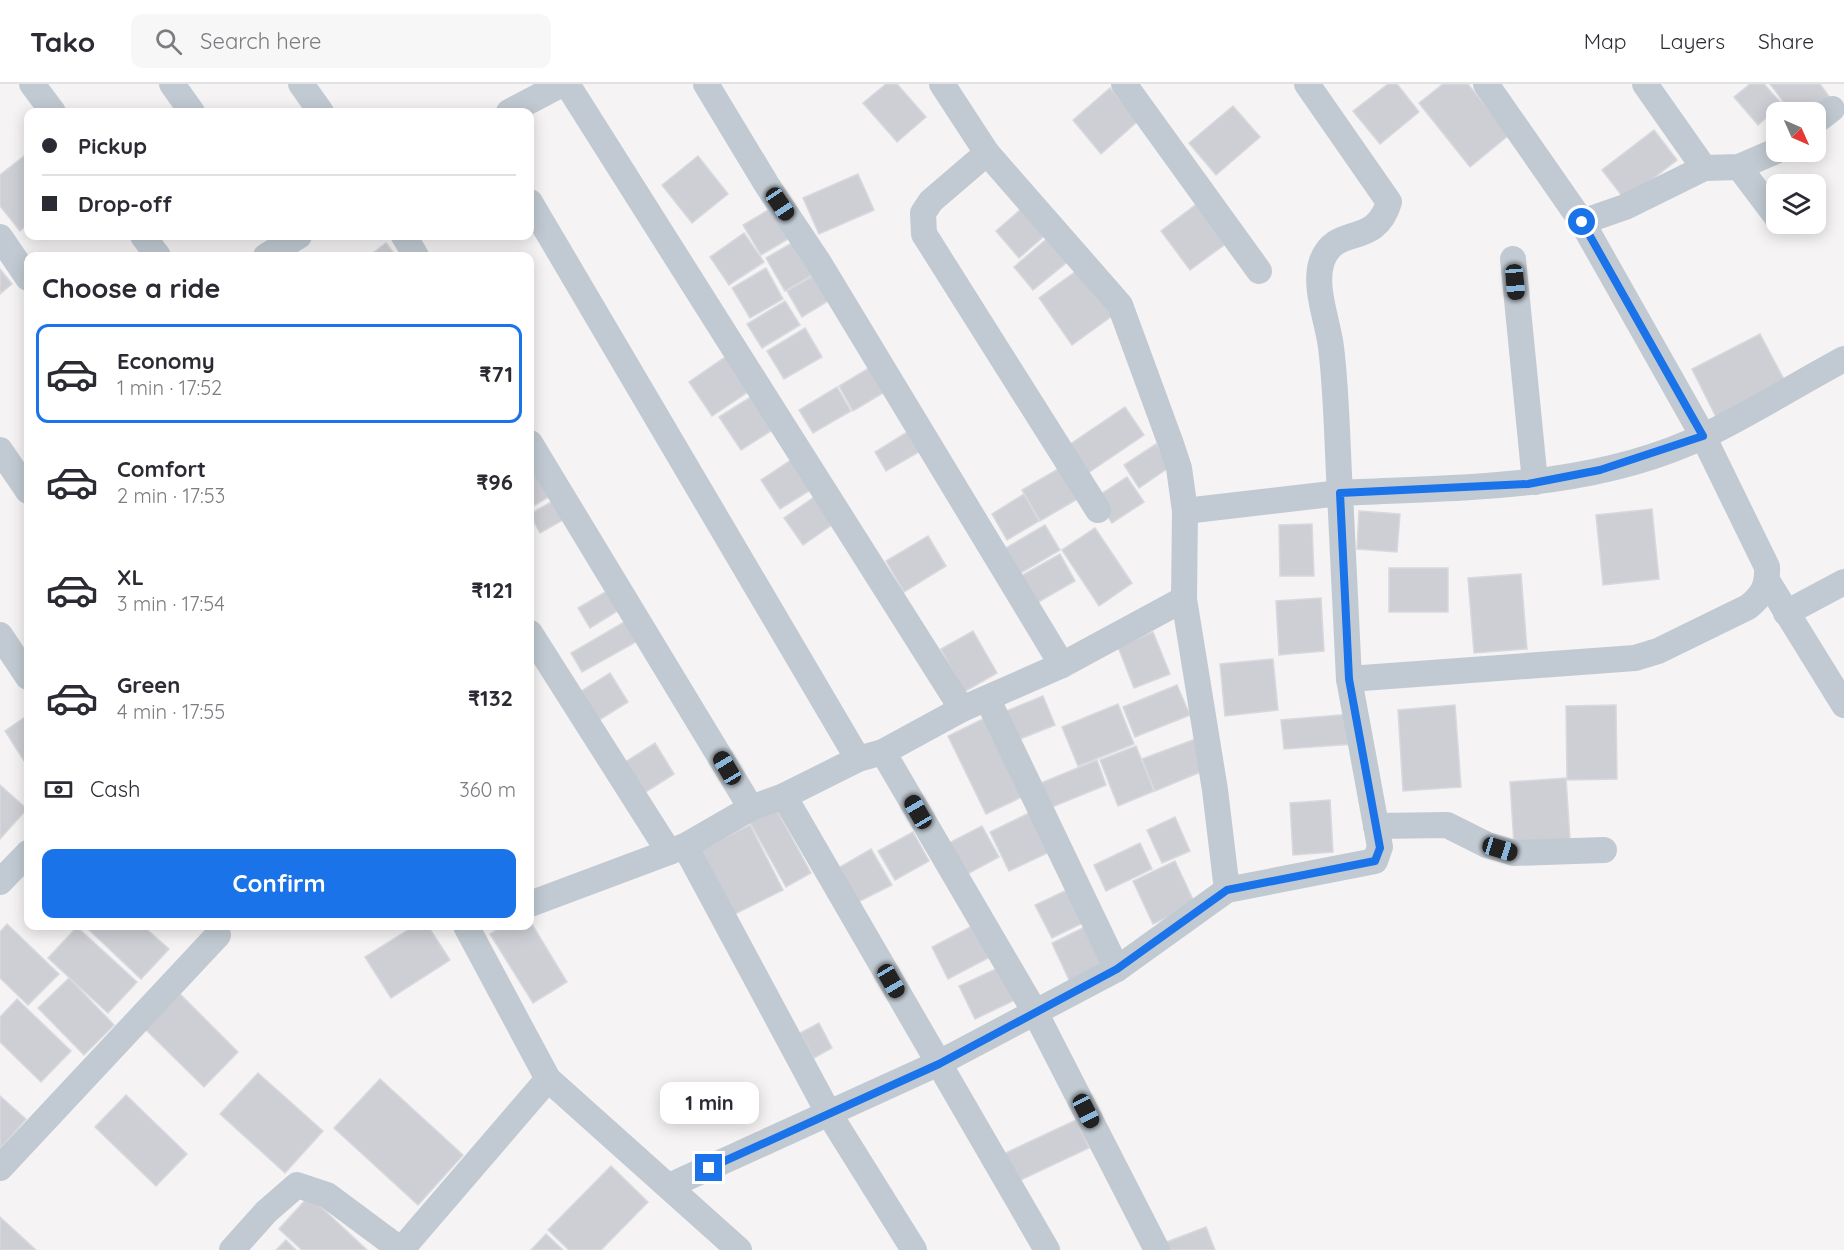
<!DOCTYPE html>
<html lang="en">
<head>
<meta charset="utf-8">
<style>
  body { margin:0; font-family:Quicksand,sans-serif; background:#f7f7f7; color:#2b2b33; height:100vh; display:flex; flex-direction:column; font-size:22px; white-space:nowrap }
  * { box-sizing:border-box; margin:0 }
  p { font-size:20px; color:#7c7c81 }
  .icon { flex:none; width:33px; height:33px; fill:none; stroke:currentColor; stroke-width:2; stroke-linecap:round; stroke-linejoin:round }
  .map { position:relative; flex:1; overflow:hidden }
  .details { position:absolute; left:24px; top:168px; width:510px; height:678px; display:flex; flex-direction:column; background:#fff; border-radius:12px; box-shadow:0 3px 15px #0003 }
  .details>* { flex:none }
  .hud { position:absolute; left:24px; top:24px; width:510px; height:132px; border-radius:12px; box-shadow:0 3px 15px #0003; display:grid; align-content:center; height:132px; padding:0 18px; background:#fff }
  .needle { width:39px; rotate:135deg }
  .fabs { position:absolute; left:1766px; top:18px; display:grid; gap:12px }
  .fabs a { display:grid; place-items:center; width:60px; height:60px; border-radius:12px; background:#fff; box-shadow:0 3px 15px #0003; font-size:30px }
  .end { position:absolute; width:27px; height:27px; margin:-14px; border:8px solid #1a73e8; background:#fff; box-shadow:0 0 0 3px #fff }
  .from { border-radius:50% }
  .bubble { position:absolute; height:42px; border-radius:12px; background:#fff; box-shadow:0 3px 15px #0003; font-size:20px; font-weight:700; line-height:42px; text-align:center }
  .car { position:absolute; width:18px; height:36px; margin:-18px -9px; border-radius:8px; box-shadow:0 0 4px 2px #0007; background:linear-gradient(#222 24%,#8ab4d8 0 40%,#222 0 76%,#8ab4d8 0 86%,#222 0) }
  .hud b { display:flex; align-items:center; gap:21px; height:57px; font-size:22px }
  .hud b+b { border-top:2px solid #e1e1e2 }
  .hud i { width:15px; height:15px; background:#2b2b33 }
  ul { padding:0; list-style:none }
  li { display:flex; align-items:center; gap:18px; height:99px; margin:0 12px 9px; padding:0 6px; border:3px solid transparent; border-radius:12px }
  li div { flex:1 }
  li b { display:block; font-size:22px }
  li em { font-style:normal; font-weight:700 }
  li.on { border-color:#1a73e8 }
  li>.icon { width:54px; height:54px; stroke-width:1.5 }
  h2 { padding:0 18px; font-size:27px; line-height:72px }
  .pay { display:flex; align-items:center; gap:15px; height:66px; padding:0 18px; font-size:22px }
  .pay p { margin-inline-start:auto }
  .button { display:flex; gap:12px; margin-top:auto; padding:12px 18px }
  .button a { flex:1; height:69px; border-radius:12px; background:#1a73e8; color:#fff; font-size:24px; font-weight:700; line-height:69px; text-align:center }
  header { display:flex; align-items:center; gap:36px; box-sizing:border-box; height:84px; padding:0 30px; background:#fff; border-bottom:2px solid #e1e1e2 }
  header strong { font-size:28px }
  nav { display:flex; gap:33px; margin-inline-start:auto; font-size:21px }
  .search { width:420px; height:54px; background:#f7f7f7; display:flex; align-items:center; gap:15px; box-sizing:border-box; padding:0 21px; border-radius:12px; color:#7c7c81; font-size:22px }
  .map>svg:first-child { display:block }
  .building { fill:#cdcfd5; stroke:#d7d9de; stroke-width:1.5 }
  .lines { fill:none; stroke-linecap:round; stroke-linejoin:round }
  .street { stroke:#c1cad2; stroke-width:26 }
  .route { stroke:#1a73e8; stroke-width:8 }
</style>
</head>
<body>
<header>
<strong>Tako</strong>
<div class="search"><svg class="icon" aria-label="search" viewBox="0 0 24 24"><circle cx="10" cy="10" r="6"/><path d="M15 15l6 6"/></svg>Search here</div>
<nav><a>Map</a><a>Layers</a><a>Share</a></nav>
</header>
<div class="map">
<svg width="1844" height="1166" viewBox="0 0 1844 1166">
  <rect width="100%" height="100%" fill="#f5f3f3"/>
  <g class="building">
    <path d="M886 0H897L926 33 897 58 863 19Z"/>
    <path d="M1388 0H1397L1419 28 1380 60 1353 27Z"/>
    <path d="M1443 0H1468L1509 51 1470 83 1419 19Z"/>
    <path d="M1750 0H1764L1782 20 1758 41 1734 13Z"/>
    <path d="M1770 0H1820L1833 18 1815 28H1791Z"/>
    <path d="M1110 4 1138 37 1101 70 1073 36Z"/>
    <path d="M1233 22 1260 53 1216 91 1189 59Z"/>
    <path d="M1654 46 1677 76 1625 116 1602 86Z"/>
    <path d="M24 72 28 77V140L20 147 0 122V91Z"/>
    <path d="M698 72 728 110 692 139 662 101Z"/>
    <path d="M858 90 874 126 819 150 803 114Z"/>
    <path d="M1202 116 1231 156 1190 186 1161 147Z"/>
    <path d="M1028 119 1051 146 1019 174 996 147Z"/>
    <path d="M775 122 793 152 761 171 743 141Z"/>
    <path d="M744 149 764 178 729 201 710 173Z"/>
    <path d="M1050 152 1070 176 1033 206 1014 183Z"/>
    <path d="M797 156 816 189 785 207 766 174Z"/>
    <path d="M386 159 396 172H369Z"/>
    <path d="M766 184 783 215 750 234 732 204Z"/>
    <path d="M0 185 12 200 0 210Z"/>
    <path d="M1079 185 1112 232 1072 261 1039 214Z"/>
    <path d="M818 189 833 214 802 233 787 207Z"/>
    <path d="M785 217 800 241 762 264 747 240Z"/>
    <path d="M805 244 822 273 784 295 767 267Z"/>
    <path d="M1760 250 1787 301 1718 337 1692 285Z"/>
    <path d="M731 269 754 304 712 332 689 298Z"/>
    <path d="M874 281 888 306 853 327 839 302Z"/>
    <path d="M837 303 851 327 813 349 799 326Z"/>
    <path d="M760 307 782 340 741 366 719 333Z"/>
    <path d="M1125 323 1144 351 1088 389 1069 361Z"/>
    <path d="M912 345 924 365 886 387 875 368Z"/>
    <path d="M1156 360 1171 382 1139 404 1124 381Z"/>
    <path d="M797 372 817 402 780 425 761 396Z"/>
    <path d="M1063 382 1081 413 1040 437 1022 406Z"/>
    <path d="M536 384 552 411 530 424V389Z"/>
    <path d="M1127 393 1144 418 1112 439 1095 414Z"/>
    <path d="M1024 410 1039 437 1007 456 992 430Z"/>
    <path d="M817 411 836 438 803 461 784 434Z"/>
    <path d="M560 413 570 432 540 449 530 430Z"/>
    <path d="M1652 425 1659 495 1603 501 1596 431Z"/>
    <path d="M1359 427 1400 430 1397 468 1357 465Z"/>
    <path d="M1312 440 1314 492H1280L1279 441Z"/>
    <path d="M1045 441 1060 466 1019 490 1004 465Z"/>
    <path d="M1095 444 1132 499 1099 522 1062 466Z"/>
    <path d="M928 452 946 482 904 508 886 477Z"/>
    <path d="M1060 470 1075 497 1035 520 1019 493Z"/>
    <rect x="1389" y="484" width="59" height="44"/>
    <path d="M1521 490 1527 565 1474 569 1468 494Z"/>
    <path d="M612 504 624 523 590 544 578 524Z"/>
    <path d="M1321 514 1324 567 1279 571 1276 517Z"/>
    <path d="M631 534 643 554 582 588 571 569Z"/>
    <path d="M973 547 997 589 964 608 941 565Z"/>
    <path d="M1153 548 1170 590 1134 604 1118 563Z"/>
    <path d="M1273 575 1278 626 1225 632 1220 580Z"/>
    <path d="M610 589 628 618 593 640 575 611Z"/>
    <path d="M1177 601 1190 631 1135 653 1123 623Z"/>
    <path d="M1043 612 1055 641 1010 659 999 630Z"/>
    <path d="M1118 620 1134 660 1078 682 1062 643Z"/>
    <path d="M1455 621 1461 703 1403 707 1398 626Z"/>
    <path d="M1616 621 1617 695 1567 696 1566 622Z"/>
    <path d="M1352 630 1354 660 1284 665 1281 636Z"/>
    <path d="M28 631V683L5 647Z"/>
    <path d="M985 634 1024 712 986 730 948 652Z"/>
    <path d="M1198 654 1203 687 1155 707 1142 675Z"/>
    <path d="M655 659 674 690 638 713 619 682Z"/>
    <path d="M1136 662 1154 707 1118 722 1100 676Z"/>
    <path d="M1097 676 1106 701 1052 723 1041 699Z"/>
    <path d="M1566 694 1570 756 1514 760 1510 698Z"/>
    <path d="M0 701 27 725 0 755Z"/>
    <path d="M1330 716 1333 768 1293 771 1290 719Z"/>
    <path d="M774 721 811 789 786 803 748 735Z"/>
    <path d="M1033 727 1052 767 1009 787 990 748Z"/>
    <path d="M1175 733 1190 767 1162 779 1147 746Z"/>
    <path d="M750 741 783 806 733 831 700 766Z"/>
    <path d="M982 742 999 773 960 794 943 762Z"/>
    <path d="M913 748 929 777 895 796 878 767Z"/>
    <path d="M1140 759 1152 785 1106 807 1094 781Z"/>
    <path d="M871 765 892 801 856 819 840 783Z"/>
    <path d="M1175 777 1195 820 1153 840 1133 797Z"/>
    <path d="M1069 805 1085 838 1052 854 1035 821Z"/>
    <path d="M530 837 567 898 533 919 490 850 503 842H530Z"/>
    <path d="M978 839 994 871 948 895 932 863Z"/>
    <path d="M7 840 59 890 28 921 0 894V848Z"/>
    <path d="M1091 840 1110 881 1071 900 1052 859Z"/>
    <path d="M85 842H143L169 865 141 895Z"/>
    <path d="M414 842H428L450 876 391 914 365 873Z"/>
    <path d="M77 843 137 898 108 929 48 874Z"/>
    <path d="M1000 883 1015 916 975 935 959 902Z"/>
    <path d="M69 894 114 941 84 971 38 924Z"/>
    <path d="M176 906 238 968 204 1003 141 941Z"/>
    <path d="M17 915 71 967 41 998 0 958V933Z"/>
    <path d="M819 939 832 964 814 974 800 949Z"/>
    <path d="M258 989 323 1047 285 1089 220 1030Z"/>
    <path d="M380 995 463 1071 418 1121 334 1044Z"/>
    <path d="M126 1011 187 1070 156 1102 95 1043Z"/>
    <path d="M0 1012 26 1035 0 1065Z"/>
    <path d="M1076 1036 1089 1064 1010 1101 997 1073Z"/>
    <path d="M611 1082 648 1118 601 1166H569L548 1146Z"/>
    <path d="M309 1112 367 1166H302L279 1145Z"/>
    <path d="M0 1133 36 1166H0Z"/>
    <path d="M1206 1143 1215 1166H1166L1164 1159Z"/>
    <path d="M546 1150 563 1166H531Z"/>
    <path d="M286 1156 296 1166H276Z"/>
  </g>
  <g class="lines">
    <g class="street">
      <path d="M32 0 53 28"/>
      <path d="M172 0 192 28"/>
      <path d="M301 0 321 28"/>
      <path d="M567 0 962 625"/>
      <path d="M706 0 767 101 819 179 1062 581"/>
      <path d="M942 0 987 69 1120 221 1171 360 1179 384 1185 427 1184 515 1215 706 1227 806"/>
      <path d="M1124 0 1259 187"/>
      <path d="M1645 0 1704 84"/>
      <path d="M509 28 562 0"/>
      <path d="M1815 38 1832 25"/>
      <path d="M987 69 931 117 923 129 924 150 1098 426"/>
      <path d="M1739 83 1776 132"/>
      <path d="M530 118 858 675"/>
      <path d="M1582 138 1625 123 1704 84 1739 83 1776 67"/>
      <path d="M143 152 158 172"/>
      <path d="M404 152 416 172"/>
      <path d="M0 153 28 194"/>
      <path d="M266 172 299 152"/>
      <path d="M1513 175 1535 398"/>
      <path d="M530 359 751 724"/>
      <path d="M0 366 28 407"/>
      <path d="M1185 427 1340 409C1337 361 1337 311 1331 263 1328 238 1313 202 1322 177 1336 139 1375 165 1389 118L1307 0"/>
      <path d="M1768 498 1844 621"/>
      <path d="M1786 529 1844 498"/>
      <path d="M530 549 669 768"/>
      <path d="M0 551 28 593"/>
      <path d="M1349 595 1635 574 1658 567 1748 523C1763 511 1768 502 1767 483L1703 352 1582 138 1486 0"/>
      <path d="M988 616 1117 885"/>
      <path d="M883 668 1035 928 1157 1166"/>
      <path d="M784 712 1047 1166"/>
      <path d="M1376 742 1447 741 1487 761 1514 769 1604 766"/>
      <path d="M685 762 828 1028 914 1166"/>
      <path d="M0 798 28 769"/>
      <path d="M530 820 685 762 751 724 784 712 858 675 883 668 962 625 1062 581 1184 515"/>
      <path d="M466 842 548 995 739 1166"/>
      <path d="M0 1084 218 851"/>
      <path d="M669 1102 939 979 1117 885 1227 806 1375 777 1380 763 1349 595 1340 409C1462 403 1591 406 1704 352 1752 329 1797 300 1844 275"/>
      <path d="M232 1166 266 1128 297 1101 327 1111 401 1166"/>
      <path d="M401 1166 548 995"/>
    </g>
  </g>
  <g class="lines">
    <path class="route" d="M709 1084 939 980 1117 885 1227 806 1375 777 1380 764 1349 595 1340 409 1528 400 1600 386 1703 352 1582 138"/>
  </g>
</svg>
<div class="fabs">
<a><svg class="needle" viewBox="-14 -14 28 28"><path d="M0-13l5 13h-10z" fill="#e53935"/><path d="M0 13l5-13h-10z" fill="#7c7c81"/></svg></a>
<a><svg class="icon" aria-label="layers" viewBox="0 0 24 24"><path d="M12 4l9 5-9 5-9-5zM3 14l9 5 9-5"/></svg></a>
</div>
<i class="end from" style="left:1582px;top:138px"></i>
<i class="end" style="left:709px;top:1084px"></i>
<div class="bubble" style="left:660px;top:998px;width:99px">1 min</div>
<i class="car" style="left:780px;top:120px;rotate:146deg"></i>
<i class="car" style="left:1515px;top:198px;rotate:175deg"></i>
<i class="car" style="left:727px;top:684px;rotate:329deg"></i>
<i class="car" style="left:918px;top:728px;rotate:330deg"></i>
<i class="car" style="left:1500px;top:765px;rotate:107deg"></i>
<i class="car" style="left:891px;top:897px;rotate:150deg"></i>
<i class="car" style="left:1086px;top:1027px;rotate:153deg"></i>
<div class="hud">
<b><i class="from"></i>Pickup</b>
<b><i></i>Drop-off</b>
</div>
<section class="details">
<h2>Choose a ride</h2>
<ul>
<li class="on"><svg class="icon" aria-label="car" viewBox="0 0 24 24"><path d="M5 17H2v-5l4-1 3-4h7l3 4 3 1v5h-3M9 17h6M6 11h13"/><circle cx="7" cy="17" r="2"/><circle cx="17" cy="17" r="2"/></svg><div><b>Economy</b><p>1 min · 17:52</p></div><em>₹71</em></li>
<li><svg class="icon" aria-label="car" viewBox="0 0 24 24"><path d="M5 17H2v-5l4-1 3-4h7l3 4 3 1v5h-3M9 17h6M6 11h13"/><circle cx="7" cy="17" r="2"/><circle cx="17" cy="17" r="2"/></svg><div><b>Comfort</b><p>2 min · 17:53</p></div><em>₹96</em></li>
<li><svg class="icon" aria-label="car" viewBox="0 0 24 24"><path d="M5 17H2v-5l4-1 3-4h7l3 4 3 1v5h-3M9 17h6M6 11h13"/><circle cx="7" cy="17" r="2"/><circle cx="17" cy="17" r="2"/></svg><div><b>XL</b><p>3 min · 17:54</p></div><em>₹121</em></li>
<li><svg class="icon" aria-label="car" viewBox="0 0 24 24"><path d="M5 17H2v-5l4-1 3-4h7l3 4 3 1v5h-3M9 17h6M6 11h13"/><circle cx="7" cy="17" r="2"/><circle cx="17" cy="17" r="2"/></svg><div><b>Green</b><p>4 min · 17:55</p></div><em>₹132</em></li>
</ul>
<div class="pay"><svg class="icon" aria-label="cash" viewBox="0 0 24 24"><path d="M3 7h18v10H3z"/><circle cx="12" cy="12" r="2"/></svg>Cash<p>360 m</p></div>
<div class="button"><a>Confirm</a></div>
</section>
</div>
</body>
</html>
